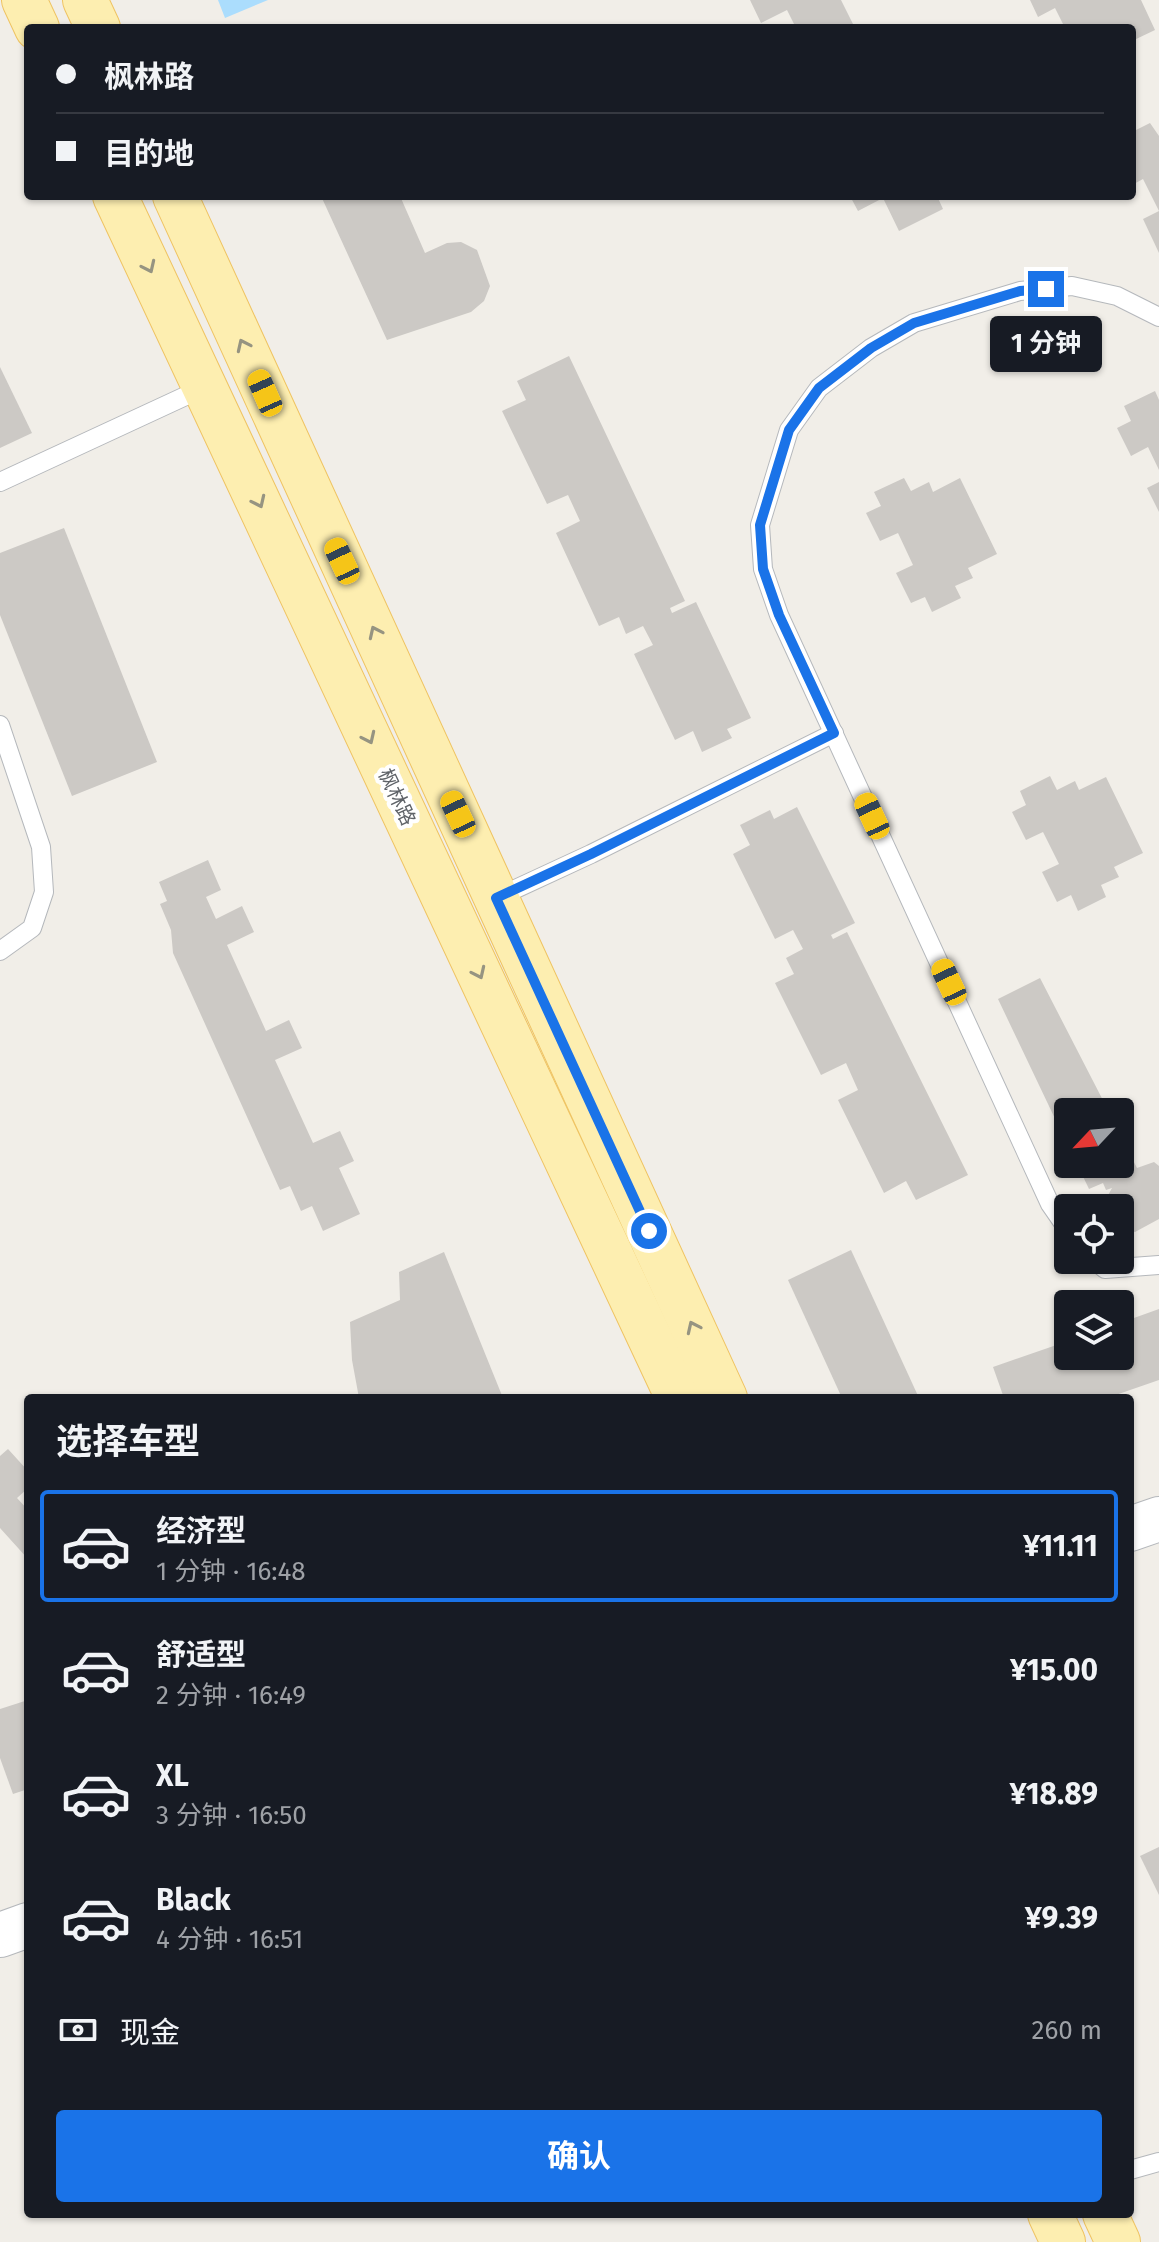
<!DOCTYPE html>
<html lang="zh">
<head>
<meta charset="utf-8">
<style>
  body { margin:0; font-family:"Fira Sans","Noto Sans SC",sans-serif; background:#242831; color:#f1f3f6; height:100vh; display:flex; flex-direction:column; font-size:30px; white-space:nowrap }
  * { box-sizing:border-box; margin:0 }
  p { font-size:26px; color:#9ea1a6 }
  .icon { flex:none; width:44px; height:44px; fill:none; stroke:currentColor; stroke-width:2; stroke-linecap:round; stroke-linejoin:round }
  .map { position:relative; flex:1; overflow:hidden }
  .side { position:absolute; left:24px; top:1394px; width:1110px; height:824px; display:flex; flex-direction:column; background:#171b24; border-radius:8px; box-shadow:0 2px 6px #0004 }
  .side>* { flex:none }
  .banner { position:absolute; left:24px; top:24px; width:1112px; height:176px; border-radius:8px; box-shadow:0 2px 6px #0004; display:grid; align-content:center; height:176px; padding:0 32px; background:#171b24 }
  .needle { width:52px; rotate:244deg }
  .fabs { position:absolute; left:1054px; top:1098px; display:grid; gap:16px }
  .fabs a { display:grid; place-items:center; width:80px; height:80px; border-radius:8px; background:#171b24; box-shadow:0 2px 6px #0004; font-size:40px }
  .end { position:absolute; width:36px; height:36px; margin:-18px; border:10px solid #1a73e8; background:#fff; box-shadow:0 0 0 4px #fff }
  .from { border-radius:50% }
  .bubble { position:absolute; height:56px; border-radius:8px; background:#171b24; box-shadow:0 2px 6px #0004; font-size:26px; font-weight:700; line-height:56px; text-align:center }
  .car { position:absolute; width:24px; height:48px; margin:-24px -12px; border-radius:10px; box-shadow:0 0 6px 2px #0007; background:linear-gradient(#f5c518 24%,#345 0 40%,#f5c518 0 76%,#345 0 86%,#f5c518 0) }
  .banner b { display:flex; align-items:center; gap:28px; height:76px; font-size:30px }
  .banner b+b { border-top:2px solid #363941 }
  .banner i { width:20px; height:20px; background:#f1f3f6 }
  ul { padding:0; list-style:none }
  li { display:flex; align-items:center; gap:24px; height:112px; margin:0 16px 12px; padding:0 16px; border:4px solid transparent; border-radius:8px }
  li div { flex:1 }
  li b { display:block; font-size:30px }
  li em { font-style:normal; font-weight:700 }
  li.on { border-color:#1a73e8 }
  li>.icon { width:72px; height:72px; stroke-width:1.5 }
  h2 { padding:0 32px; font-size:36px; line-height:96px }
  .pay { display:flex; align-items:center; gap:20px; height:88px; padding:0 32px; font-size:30px }
  .pay p { margin-inline-start:auto }
  .primary-button { display:flex; gap:16px; margin-top:auto; padding:16px 32px }
  .primary-button a { flex:1; height:92px; border-radius:8px; background:#1a73e8; color:#fff; font-size:32px; font-weight:700; line-height:92px; text-align:center }
  .map>svg:first-child { display:block }
  .water { fill:#abddfd }
  .building { fill:#ccc9c5 }
  .lines { fill:none; stroke-linecap:round; stroke-linejoin:round }
  .service-casing { stroke:#b5b8bc; stroke-width:20 }
  .tertiary-casing { stroke:#b5b8bc; stroke-width:46 }
  .primary-casing { stroke:#efc362; stroke-width:46 }
  .service { stroke:#fff; stroke-width:18 }
  .tertiary { stroke:#fff; stroke-width:44 }
  .primary { stroke:#fdeeb0; stroke-width:44 }
  .oneway { stroke:#969481 }
  .route { stroke:#1a73e8; stroke-width:10 }
  .labels { text-anchor:middle; dominant-baseline:central; stroke-width:8; stroke-linejoin:round; paint-order:stroke }
  .street-label { font-size:20px; fill:#5f6368; stroke:#fff }
</style>
</head>
<body>
<div class="map">
<svg width="1159" height="2242" viewBox="0 0 1159 2242">
  <rect width="100%" height="100%" fill="#f1eee8"/>
  <path class="water" d="M218 0H268L225 18Z"/>
  <g class="building">
    <path d="M750 0H841L855 28H796L787 10 761 23Z"/>
    <path d="M1030 0H1141L1155 30 1132 41V28H1065L1055 8 1038 17Z"/>
    <path d="M1150 123 1159 136V211L1143 179 1132 185V132Z"/>
    <path d="M321 196H400L425 253 447 243 461 242 477 250 490 286 484 301 471 312 387 340Z"/>
    <path d="M850 196H937L943 209 899 231 883 198 858 211Z"/>
    <path d="M1159 211V253L1143 219Z"/>
    <path d="M569 356 685 601 670 608 672 613 696 602 751 718 727 729 732 738 702 752 693 731 675 740 634 654 653 645 643 626 626 634 619 617 599 626 556 533 580 521 568 495 547 504 502 411 526 400 517 381Z"/>
    <path d="M0 367 32 433 0 448Z"/>
    <path d="M1155 391 1159 400V470L1148 447 1131 456 1117 428 1131 421 1124 406Z"/>
    <path d="M904 478 911 491 929 482 933 492 960 478 997 554 968 568 973 578 955 586 961 598 932 612 925 597 911 603 896 573 913 565 898 533 880 541 866 513 881 506 874 492Z"/>
    <path d="M1159 482V512L1147 488Z"/>
    <path d="M64 528 157 762 72 796 0 615V553Z"/>
    <path d="M1050 776 1057 790 1075 781 1079 790 1106 777 1143 853 1114 867 1119 877 1101 885 1106 897 1078 911 1071 895 1057 902 1042 872 1059 864 1043 832 1026 840 1012 812 1026 805 1020 791Z"/>
    <path d="M797 807 855 923 831 935 833 939 847 932 968 1175 916 1200 906 1181 884 1193 838 1100 858 1090 846 1063 821 1075 775 983 794 974 786 958 803 949 793 930 775 939 733 854 750 845 740 825 770 810 774 819Z"/>
    <path d="M208 860 221 890 206 897 216 919 242 906 254 932 227 945 266 1031 289 1020 302 1048 275 1060 313 1143 340 1131 354 1161 339 1168 360 1214 323 1231 312 1206 301 1211 290 1186 280 1190 173 953 171 930 160 904 167 901 159 882Z"/>
    <path d="M1040 978 1109 1112H1068V1146L998 999Z"/>
    <path d="M1120 1135 1137 1168 1154 1162 1159 1166V1219L1135 1232 1120 1228V1208H1106V1199L1112 1188 1106 1190 1103 1183 1089 1189 1077 1164H1120Z"/>
    <path d="M851 1250 919 1398H842L788 1280Z"/>
    <path d="M444 1252 503 1398H359L352 1360 350 1322 400 1300 399 1272Z"/>
    <path d="M1159 1309V1380L1107 1398H1004L993 1367 1068 1341V1356H1120V1323Z"/>
    <path d="M8 1449 28 1471V1488L17 1498 28 1510V1559L0 1528V1456Z"/>
    <path d="M28 1700V1789L13 1794 0 1758V1709Z"/>
    <path d="M1159 1847V1895L1140 1856Z"/>
  </g>
  <g class="lines">
    <g class="service-casing">
      <g id="service">
        <path d="M0 482 205 387"/>
        <path d="M0 725 41 847 44 892 32 928 0 951"/>
        <path d="M496 898 591 854 834 733"/>
        <path d="M1068 1230 1050 1204 779 615 763 569 760 525 789 430 819 388 871 348 914 323 1020 291 1072 286 1117 296 1159 317"/>
        <path d="M1094 1260 1105 1269 1159 1265"/>
        <path d="M1130 2170 1159 2162"/>
      </g>
    </g>
    <g class="tertiary-casing">
      <g id="tertiary">
        <path d="M1130 1529 1159 1519"/>
        <path d="M0 1935 28 1925"/>
      </g>
    </g>
    <g class="primary-casing">
      <g id="primary">
        <path d="M24 0 37 28"/>
        <path d="M85 0 98 28"/>
        <path d="M115 196 678 1398"/>
        <path d="M175 196 725 1398"/>
        <path d="M1050 2214 1063 2242"/>
        <path d="M1105 2214 1118 2242"/>
      </g>
    </g>
    <use href="#service" class="service"/>
    <use href="#tertiary" class="tertiary"/>
    <use href="#primary" class="primary"/>
  </g>
  <defs><path id="oneway-chevron" d="M-2-3.5L2.5 0L-2 3.5" fill="none" stroke-width="1.6" stroke-linecap="round" stroke-linejoin="round" transform="scale(2)"/></defs>
  <g class="oneway">
    <use href="#oneway-chevron" transform="translate(149 267) rotate(65)"/>
    <use href="#oneway-chevron" transform="translate(243 345) rotate(-115)"/>
    <use href="#oneway-chevron" transform="translate(259 502) rotate(65)"/>
    <use href="#oneway-chevron" transform="translate(375 632) rotate(-115)"/>
    <use href="#oneway-chevron" transform="translate(369 738) rotate(65)"/>
    <use href="#oneway-chevron" transform="translate(479 973) rotate(65)"/>
    <use href="#oneway-chevron" transform="translate(693 1327) rotate(-115)"/>
  </g>
  <g class="lines">
    <path class="route" d="M649 1231 496 898 591 854 834 733 779 615 763 569 760 525 789 430 819 388 871 348 914 323 1020 291 1046 289"/>
  </g>
  <g class="labels">
    <g class="street-label">
      <text transform="translate(397 797) rotate(65)">枫林路</text>
    </g>
  </g>
</svg>
<div class="fabs">
<a><svg class="needle" viewBox="-14 -14 28 28"><path d="M0-13l5 13h-10z" fill="#e53935"/><path d="M0 13l5-13h-10z" fill="#9ea1a6"/></svg></a>
<a><svg class="icon" aria-label="locate" viewBox="0 0 24 24"><circle cx="12" cy="12" r="6"/><path d="M12 2v4M12 18v4M2 12h4M18 12h4"/></svg></a>
<a><svg class="icon" aria-label="layers" viewBox="0 0 24 24"><path d="M12 4l9 5-9 5-9-5zM3 14l9 5 9-5"/></svg></a>
</div>
<i class="end from" style="left:649px;top:1231px"></i>
<i class="end" style="left:1046px;top:289px"></i>
<div class="bubble" style="left:990px;top:316px;width:112px">1 分钟</div>
<i class="car" style="left:265px;top:393px;rotate:336deg"></i>
<i class="car" style="left:342px;top:561px;rotate:335deg"></i>
<i class="car" style="left:458px;top:814px;rotate:335deg"></i>
<i class="car" style="left:872px;top:816px;rotate:335deg"></i>
<i class="car" style="left:949px;top:982px;rotate:335deg"></i>
<div class="banner">
<b><i class="from"></i>枫林路</b>
<b><i></i>目的地</b>
</div>
<section class="side">
<h2>选择车型</h2>
<ul>
<li class="on"><svg class="icon" aria-label="car" viewBox="0 0 24 24"><path d="M5 17H2v-5l4-1 3-4h7l3 4 3 1v5h-3M9 17h6M6 11h13"/><circle cx="7" cy="17" r="2"/><circle cx="17" cy="17" r="2"/></svg><div><b>经济型</b><p>1 分钟 · 16:48</p></div><em>¥11.11</em></li>
<li><svg class="icon" aria-label="car" viewBox="0 0 24 24"><path d="M5 17H2v-5l4-1 3-4h7l3 4 3 1v5h-3M9 17h6M6 11h13"/><circle cx="7" cy="17" r="2"/><circle cx="17" cy="17" r="2"/></svg><div><b>舒适型</b><p>2 分钟 · 16:49</p></div><em>¥15.00</em></li>
<li><svg class="icon" aria-label="car" viewBox="0 0 24 24"><path d="M5 17H2v-5l4-1 3-4h7l3 4 3 1v5h-3M9 17h6M6 11h13"/><circle cx="7" cy="17" r="2"/><circle cx="17" cy="17" r="2"/></svg><div><b>XL</b><p>3 分钟 · 16:50</p></div><em>¥18.89</em></li>
<li><svg class="icon" aria-label="car" viewBox="0 0 24 24"><path d="M5 17H2v-5l4-1 3-4h7l3 4 3 1v5h-3M9 17h6M6 11h13"/><circle cx="7" cy="17" r="2"/><circle cx="17" cy="17" r="2"/></svg><div><b>Black</b><p>4 分钟 · 16:51</p></div><em>¥9.39</em></li>
</ul>
<div class="pay"><svg class="icon" aria-label="cash" viewBox="0 0 24 24"><path d="M3 7h18v10H3z"/><circle cx="12" cy="12" r="2"/></svg>现金<p>260 m</p></div>
<div class="primary-button"><a>确认</a></div>
</section>
</div>
</body>
</html>
